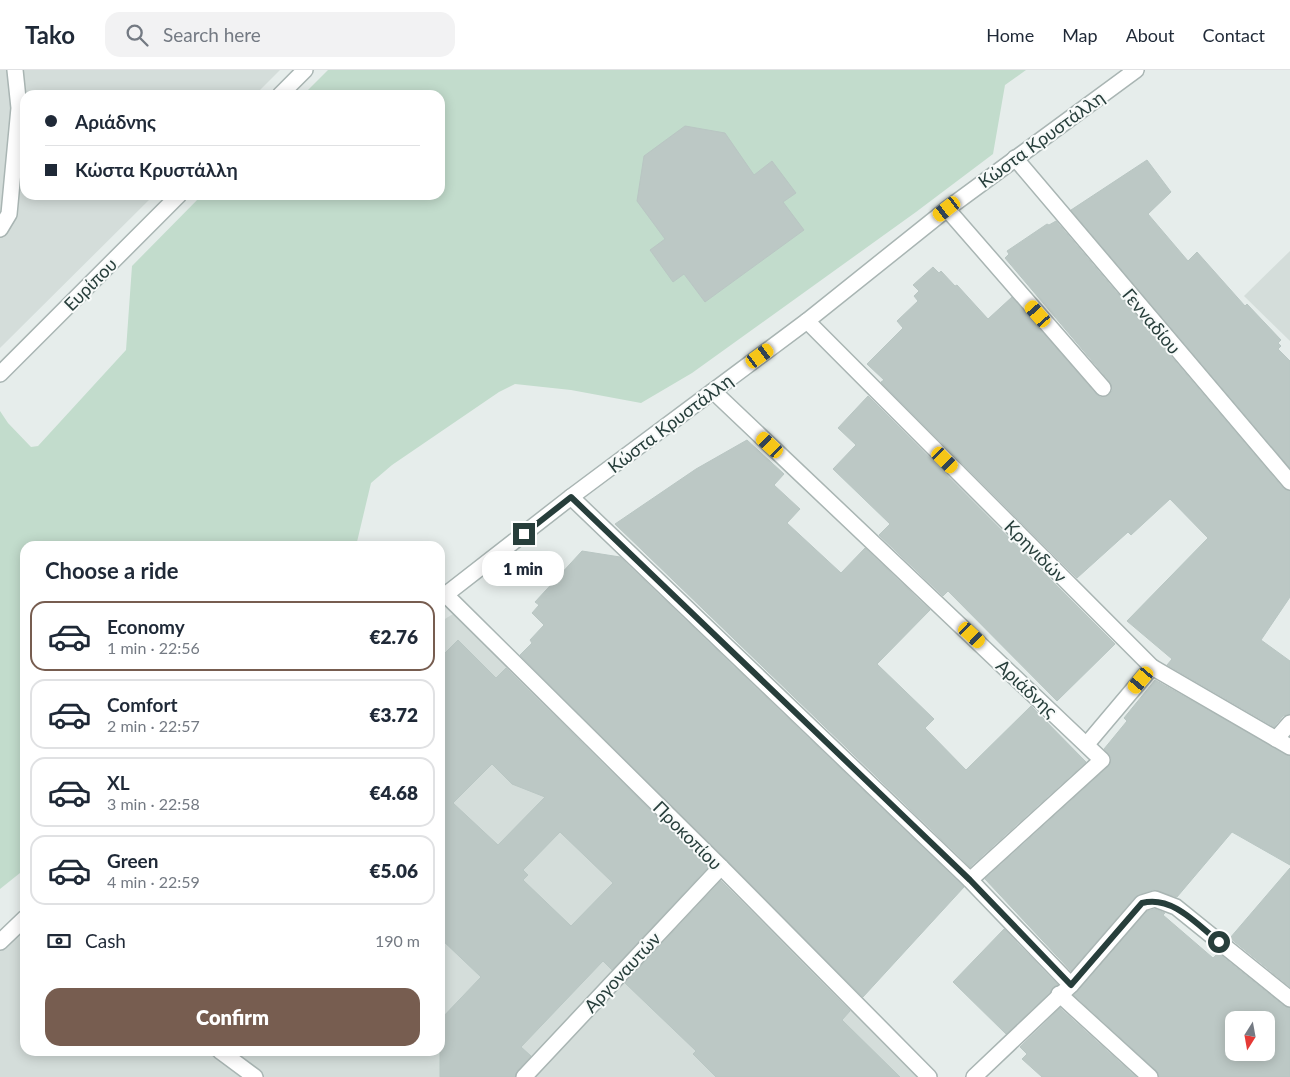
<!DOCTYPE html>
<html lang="en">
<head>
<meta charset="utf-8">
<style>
  body { margin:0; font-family:Lato,sans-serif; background:#f2f2f3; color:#1f2937; height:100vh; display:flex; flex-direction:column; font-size:19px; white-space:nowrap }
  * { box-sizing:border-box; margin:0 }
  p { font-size:16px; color:#747a83 }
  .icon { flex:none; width:28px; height:28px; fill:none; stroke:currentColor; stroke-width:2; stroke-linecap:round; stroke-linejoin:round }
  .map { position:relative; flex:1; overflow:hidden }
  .sheet { position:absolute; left:20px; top:471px; width:425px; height:515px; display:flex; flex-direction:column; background:#fff; border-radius:15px; box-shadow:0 2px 12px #0003 }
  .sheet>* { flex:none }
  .banner { position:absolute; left:20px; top:20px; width:425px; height:110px; border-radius:15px; box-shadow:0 2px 12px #0003; display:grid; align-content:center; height:110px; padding:0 25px; background:#fff }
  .needle { width:32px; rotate:191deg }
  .tools { position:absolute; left:1225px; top:941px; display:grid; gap:10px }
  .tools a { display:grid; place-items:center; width:50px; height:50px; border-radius:10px; background:#fff; box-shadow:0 2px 12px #0003; font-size:25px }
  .end { position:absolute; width:22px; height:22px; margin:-11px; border:6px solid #273e3b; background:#fff; box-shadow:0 0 0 2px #fff }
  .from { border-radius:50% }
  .bubble { position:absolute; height:35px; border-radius:15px; background:#fff; box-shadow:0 2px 12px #0003; font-size:16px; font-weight:800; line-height:35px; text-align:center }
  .car { position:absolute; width:15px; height:30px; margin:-15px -8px; border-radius:6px; box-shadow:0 0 4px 1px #0007; background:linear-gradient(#f5c518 24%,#345 0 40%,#f5c518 0 76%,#345 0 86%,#f5c518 0) }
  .banner b { display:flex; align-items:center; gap:18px; height:48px; font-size:19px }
  .banner b+b { border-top:1px solid #e0e1e3 }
  .banner i { width:12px; height:12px; background:#1f2937 }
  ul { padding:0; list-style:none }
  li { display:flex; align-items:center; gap:15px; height:70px; margin:0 10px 8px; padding:0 15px; border:2px solid #e0e1e3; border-radius:15px }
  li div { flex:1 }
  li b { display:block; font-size:19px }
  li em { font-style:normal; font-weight:800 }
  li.current { border-color:#775d50 }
  li>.icon { width:45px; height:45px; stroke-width:1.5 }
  h2 { padding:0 25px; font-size:22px; line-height:60px }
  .pay { display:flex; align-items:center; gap:12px; height:55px; padding:0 25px; font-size:19px }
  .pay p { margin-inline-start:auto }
  .action { display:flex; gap:10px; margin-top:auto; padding:10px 25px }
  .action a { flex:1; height:58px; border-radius:15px; background:#775d50; color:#fff; font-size:20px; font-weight:800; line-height:58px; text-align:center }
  header { display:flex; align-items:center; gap:30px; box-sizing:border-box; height:70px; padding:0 25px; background:#fff; border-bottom:1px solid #e0e1e3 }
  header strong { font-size:24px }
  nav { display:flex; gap:28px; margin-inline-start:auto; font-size:18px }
  .search { width:350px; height:45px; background:#f2f2f3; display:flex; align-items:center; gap:12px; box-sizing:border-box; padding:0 18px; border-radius:15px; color:#747a83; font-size:19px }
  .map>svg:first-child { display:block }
  .built { fill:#d4ddda }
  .green { fill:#c2dccc }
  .building { fill:#bcc8c5; stroke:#b9c6c3; fill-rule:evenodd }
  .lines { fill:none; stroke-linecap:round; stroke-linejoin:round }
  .minor-casing { stroke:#a9b5b3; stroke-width:18 }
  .minor { stroke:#fff; stroke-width:15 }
  .route { stroke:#273e3b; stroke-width:6 }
  .labels { text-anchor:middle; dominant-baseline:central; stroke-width:4; stroke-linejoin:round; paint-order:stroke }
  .street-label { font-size:18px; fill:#273e3b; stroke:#f7faf9 }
</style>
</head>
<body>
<header>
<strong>Tako</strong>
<div class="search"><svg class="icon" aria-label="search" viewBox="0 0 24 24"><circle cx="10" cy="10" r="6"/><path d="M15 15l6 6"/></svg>Search here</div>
<nav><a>Home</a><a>Map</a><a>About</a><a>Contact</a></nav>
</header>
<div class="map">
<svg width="1290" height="1007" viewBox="0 0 1290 1007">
  <rect width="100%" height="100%" fill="#e6edeb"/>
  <g class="built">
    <path d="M0 0H280L255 25H25V125H154L0 278Z"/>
    <path d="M1290 181V271L1244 226Z"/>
    <path d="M453 544 919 1007H0V872L25 856V981H440V552Z"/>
  </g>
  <path class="green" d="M328 0H1026L1005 15 993 84 916 142 692 303 641 333 571 320 515 314 499 322 392 395 371 413 356 476H25V799L0 819V341L8 353 31 377 38 376 126 280 132 196 202 125H440V25H303Z"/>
  <g class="building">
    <path d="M685 56 725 63 754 105 772 91 796 123 783 132 804 160 705 232 684 204 673 212 650 180 665 169 637 131 644 86Z"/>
    <path d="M1147 90 1171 122 1148 144 1188 191 1197 182 1245 236 1247 234 1281 270 1278 273 1281 276 1278 279 1290 291V398L1071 140Z"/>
    <path d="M1056 151 1283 418 1290 421V527L1261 570 1290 591V644L1283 646 1274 657 1167 595 1172 589 1127 551 1208 468 1170 429 1131 465 1128 462 1077 508 881 312 884 310 867 294 903 258 897 251 918 231 914 226 919 221 913 215 933 197 939 203 941 201 955 216 957 215 988 249 1012 227 1096 324 1100 327 1109 325 1112 321 1110 312 1005 188 1009 184 1007 181 1047 154 1049 155Z"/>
    <path d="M868 326 1115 574 1057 631 948 521 943 526 879 465 890 454 833 399 856 375 838 358Z"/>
    <path d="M747 370 784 404 774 415 800 439 787 453 841 503 865 478 930 540 877 594 934 649 925 658 966 700 1031 636 1086 692 970 797 615 454 696 399Z"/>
    <path d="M582 481 620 487 964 817 863 927 520 585 532 573 530 570 544 555 532 543 539 535 535 532Z"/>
    <path d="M458 570 496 608 506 598 708 797 612 900 603 891 521 977 531 986 517 1001 515 1007H440V950L481 907 440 868V588ZM492 694 512 714 545 727 498 775 453 733ZM560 762 613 813 571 856 523 810 528 805 523 800Z"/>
    <path d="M1155 610 1290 686V795L1232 762 1177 827 1153 820 1135 827 1071 901 985 809 1108 697 1111 688 1104 679 1127 651 1124 648Z"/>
    <path d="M1290 798V917L1230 868Z"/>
    <path d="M721 811 850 941 842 950 900 1007H716L693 984 696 981 625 913Z"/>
    <path d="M1155 839 1165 843 1163 845 1213 888 1218 883 1284 936 1290 938V1007H1159L1156 1000 1074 925 1147 841ZM1234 950H1266V982H1234Z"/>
    <path d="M1004 859 1058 915 1006 964 953 912Z"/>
    <path d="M1060 938 1136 1007H1042L1022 989 1027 984 1020 977Z"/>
  </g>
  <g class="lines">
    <g class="minor-casing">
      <g id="minor">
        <path d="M280 25 305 0"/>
        <path d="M1015 88 1290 412"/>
        <path d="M947 139 1103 318"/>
        <path d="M0 159 9 144 19 38 15 0"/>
        <path d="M807 251 1152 597 1290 677"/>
        <path d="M0 304 179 125"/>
        <path d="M713 321 1102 690 970 810"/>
        <path d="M571 427 970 810 1071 915"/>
        <path d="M446 525 721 797 929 1007"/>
        <path d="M440 529 571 427 807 251 947 139 1136 0"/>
        <path d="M1276 669 1290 653"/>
        <path d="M1087 674 1152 597"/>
        <path d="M0 872 25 848"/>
        <path d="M1059 924 1150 1007"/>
        <path d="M220 981 255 1007"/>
        <path d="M524 1007 721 797"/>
        <path d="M974 1007 1071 915 1142 833 1155 829 1176 837 1290 929"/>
      </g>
    </g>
    <use href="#minor" class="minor"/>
  </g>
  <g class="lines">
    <path class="route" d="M524 464 571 427 970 810 1071 915 1142 833C1172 825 1197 854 1219 872"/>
  </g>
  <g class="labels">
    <g class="street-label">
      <text transform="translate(1041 69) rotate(-36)">Κώστα Κρυστάλλη</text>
      <text transform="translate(90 214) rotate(-45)">Ευρίπου</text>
      <text transform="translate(1152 251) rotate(50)">Γενναδίου</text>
      <text transform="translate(670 353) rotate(-37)">Κώστα Κρυστάλλη</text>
      <text transform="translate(1036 481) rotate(45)">Κρηνιδών</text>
      <text transform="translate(1027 618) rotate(43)">Αριάδνης</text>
      <text transform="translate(688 765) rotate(45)">Προκοπίου</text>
      <text transform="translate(622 902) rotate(-47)">Αργοναυτών</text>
    </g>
  </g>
</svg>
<div class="tools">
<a><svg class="needle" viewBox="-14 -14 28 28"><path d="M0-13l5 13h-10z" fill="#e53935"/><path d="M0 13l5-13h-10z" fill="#747a83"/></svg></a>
</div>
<i class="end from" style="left:1219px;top:872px"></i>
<i class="end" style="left:524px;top:464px"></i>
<div class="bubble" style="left:482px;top:481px;width:82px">1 min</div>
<i class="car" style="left:947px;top:139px;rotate:232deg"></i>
<i class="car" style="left:1038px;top:244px;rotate:319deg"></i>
<i class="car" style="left:760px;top:286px;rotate:54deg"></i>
<i class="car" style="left:770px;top:375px;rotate:313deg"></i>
<i class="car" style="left:945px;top:390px;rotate:135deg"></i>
<i class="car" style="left:972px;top:565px;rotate:133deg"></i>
<i class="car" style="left:1141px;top:610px;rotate:220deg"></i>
<div class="banner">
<b><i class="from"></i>Αριάδνης</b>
<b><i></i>Κώστα Κρυστάλλη</b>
</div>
<section class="sheet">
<h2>Choose a ride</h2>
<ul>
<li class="current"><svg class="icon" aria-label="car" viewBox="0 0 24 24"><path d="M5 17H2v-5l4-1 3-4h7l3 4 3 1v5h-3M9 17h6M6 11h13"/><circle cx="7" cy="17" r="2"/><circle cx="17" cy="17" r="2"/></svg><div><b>Economy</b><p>1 min · 22:56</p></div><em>€2.76</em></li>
<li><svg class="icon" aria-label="car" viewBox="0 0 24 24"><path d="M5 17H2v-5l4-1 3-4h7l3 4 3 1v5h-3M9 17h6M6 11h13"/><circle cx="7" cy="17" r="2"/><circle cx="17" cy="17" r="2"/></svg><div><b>Comfort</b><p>2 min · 22:57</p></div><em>€3.72</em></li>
<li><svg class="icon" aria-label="car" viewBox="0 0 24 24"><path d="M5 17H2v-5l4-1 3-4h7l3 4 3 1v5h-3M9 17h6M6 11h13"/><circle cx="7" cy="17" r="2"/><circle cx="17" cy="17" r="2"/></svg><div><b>XL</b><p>3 min · 22:58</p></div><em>€4.68</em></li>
<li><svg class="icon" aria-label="car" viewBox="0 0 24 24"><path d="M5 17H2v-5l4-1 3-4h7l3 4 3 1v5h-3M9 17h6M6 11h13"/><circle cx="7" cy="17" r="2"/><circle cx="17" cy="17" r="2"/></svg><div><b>Green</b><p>4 min · 22:59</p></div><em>€5.06</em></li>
</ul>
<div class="pay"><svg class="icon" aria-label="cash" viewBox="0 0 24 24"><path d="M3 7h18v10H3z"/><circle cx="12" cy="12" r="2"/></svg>Cash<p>190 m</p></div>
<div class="action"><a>Confirm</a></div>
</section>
</div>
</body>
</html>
